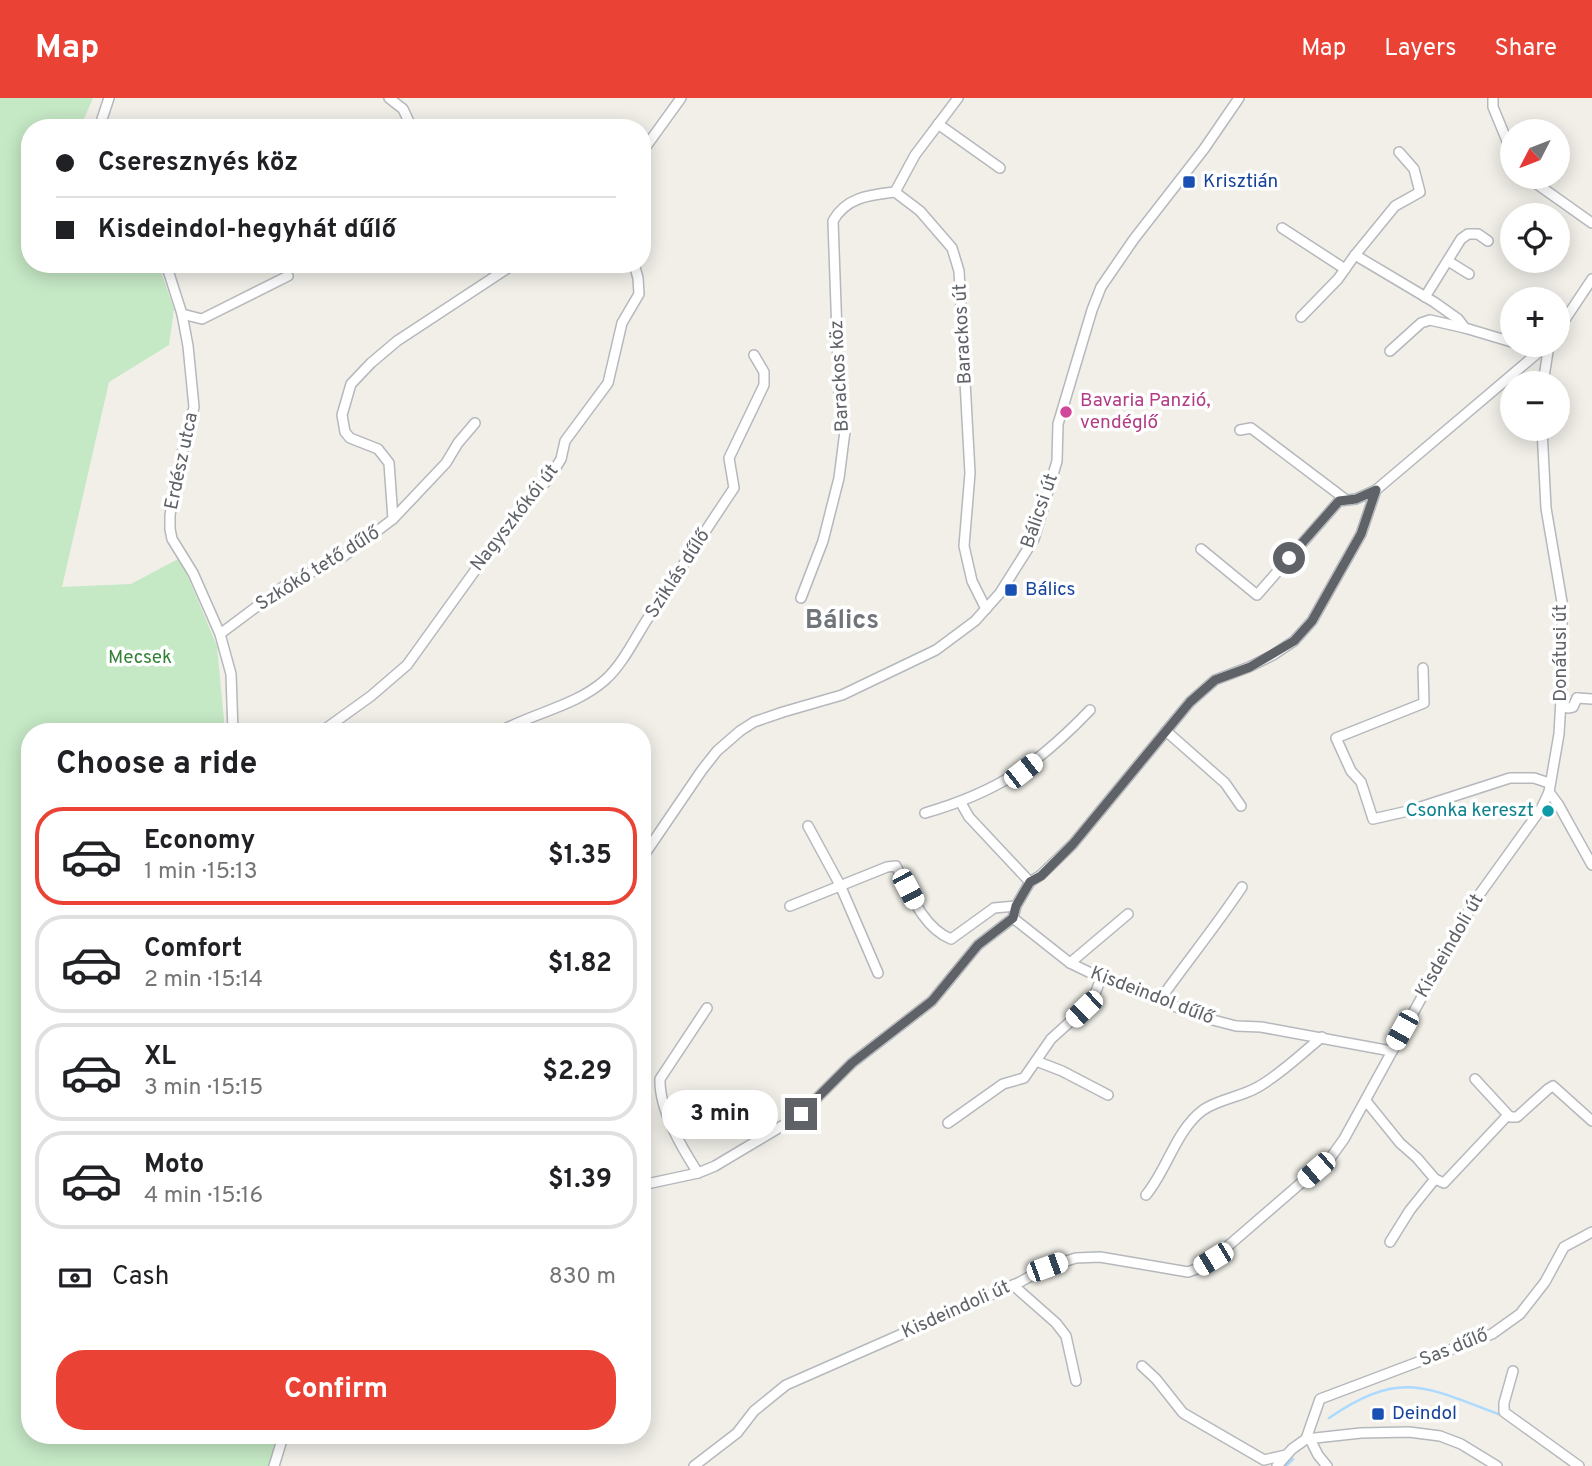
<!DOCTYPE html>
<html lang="en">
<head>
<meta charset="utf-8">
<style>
  body { margin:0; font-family:Overpass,sans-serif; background:#f6f6f6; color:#202124; height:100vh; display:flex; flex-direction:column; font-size:26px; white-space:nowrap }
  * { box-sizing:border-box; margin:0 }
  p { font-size:23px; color:#757577 }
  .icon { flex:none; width:38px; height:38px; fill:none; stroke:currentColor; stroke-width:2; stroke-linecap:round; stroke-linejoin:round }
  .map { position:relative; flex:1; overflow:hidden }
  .panel { position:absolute; left:21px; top:625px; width:630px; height:721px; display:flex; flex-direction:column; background:#fff; border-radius:28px; box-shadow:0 4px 18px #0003 }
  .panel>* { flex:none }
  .hud { position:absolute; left:21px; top:21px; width:630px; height:154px; border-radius:28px; box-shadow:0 4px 18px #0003; display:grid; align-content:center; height:154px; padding:0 35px; background:#fff }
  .needle { width:46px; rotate:228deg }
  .tools { position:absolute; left:1500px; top:21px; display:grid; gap:14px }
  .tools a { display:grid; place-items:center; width:70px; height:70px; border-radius:50%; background:#fff; box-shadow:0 4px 18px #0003; font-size:35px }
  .end { position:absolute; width:32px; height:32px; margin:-16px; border:9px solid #5f6368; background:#fff; box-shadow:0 0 0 4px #fff }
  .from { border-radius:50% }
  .bubble { position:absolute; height:49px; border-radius:24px; background:#fff; box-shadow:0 4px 18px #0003; font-size:23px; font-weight:700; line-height:49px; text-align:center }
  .car { position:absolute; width:21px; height:42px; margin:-21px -10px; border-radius:9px; box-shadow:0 0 5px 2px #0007; background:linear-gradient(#fff 24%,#345 0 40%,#fff 0 76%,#345 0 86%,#fff 0) }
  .hud b { display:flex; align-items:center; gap:24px; height:66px; font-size:26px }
  .hud b+b { border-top:2px solid #e0e0e0 }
  .hud i { width:18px; height:18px; background:#202124 }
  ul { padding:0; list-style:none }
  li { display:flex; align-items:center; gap:21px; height:98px; margin:0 14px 10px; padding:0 21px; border:4px solid #e0e0e0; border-radius:28px }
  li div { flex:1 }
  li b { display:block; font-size:26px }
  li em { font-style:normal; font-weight:700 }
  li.on { border-color:#ea4335 }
  li>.icon { width:63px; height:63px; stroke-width:1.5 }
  h2 { padding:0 35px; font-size:32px; line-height:84px }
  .pay { display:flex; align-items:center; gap:18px; height:77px; padding:0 35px; font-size:26px }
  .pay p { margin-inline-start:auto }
  .primary-button { display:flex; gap:14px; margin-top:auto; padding:14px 35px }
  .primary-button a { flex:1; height:80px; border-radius:28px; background:#ea4335; color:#fff; font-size:28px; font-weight:700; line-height:80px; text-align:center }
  header { display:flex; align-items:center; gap:42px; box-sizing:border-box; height:98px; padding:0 35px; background:#ea4335; color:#fff }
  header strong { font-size:33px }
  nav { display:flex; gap:38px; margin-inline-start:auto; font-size:24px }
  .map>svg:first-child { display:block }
  .green { fill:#c5e8c5 }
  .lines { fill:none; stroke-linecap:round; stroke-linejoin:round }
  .stream { stroke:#aadaff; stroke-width:2.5 }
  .minor-casing { stroke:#b5b8bc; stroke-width:12 }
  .minor { stroke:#fff; stroke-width:9 }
  .route { stroke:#5f6368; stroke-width:9 }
  .transit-dot { fill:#1a4fb4; stroke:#fff; stroke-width:2.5 }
  .hotel-dot { fill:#d1479c; stroke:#fff; stroke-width:2.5 }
  .culture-dot { fill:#0f9aa8; stroke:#fff; stroke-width:2.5 }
  .labels { text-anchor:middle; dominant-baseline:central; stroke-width:7; stroke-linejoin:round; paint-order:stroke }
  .transit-label { font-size:19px; fill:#164399; stroke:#fff; text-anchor:start }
  .street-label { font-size:19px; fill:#5f6368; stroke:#fff }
  .hotel-label { font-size:19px; fill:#b23c85; stroke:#fff; text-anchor:start }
  .park-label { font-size:19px; fill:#348238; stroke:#fff }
  .culture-label { font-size:19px; fill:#0d838f; stroke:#fff; text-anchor:end }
  .district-label { font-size:26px; font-weight:bold; fill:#70757a; stroke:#fff }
</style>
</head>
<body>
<header>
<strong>Map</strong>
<nav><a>Map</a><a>Layers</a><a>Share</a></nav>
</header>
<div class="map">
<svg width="1592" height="1368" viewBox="0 0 1592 1368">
  <rect width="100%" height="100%" fill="#f1efe8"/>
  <path class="green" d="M0 0H93L80 30H30V166H158L174 211 169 247 109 284 62 489 131 486 180 460 217 548 225 633 30 634V1337H277L269 1368H0Z"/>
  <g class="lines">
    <g class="stream">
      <path d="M1329 1320C1400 1272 1424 1288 1498 1316"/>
      <path d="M1286 1368 1293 1361"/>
    </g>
    <g class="minor-casing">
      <g id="minor">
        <path d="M389 0 403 11 412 30"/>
        <path d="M958 0 915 57 895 94 920 113 952 150 959 173 970 375 964 448 972 483 986 511"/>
        <path d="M1493 0V9L1512 55"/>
        <path d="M938 26 1000 70"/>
        <path d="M99 30 109 0"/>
        <path d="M642 54 681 0"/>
        <path d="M1399 54 1414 71 1420 94 1395 108 1355 157 1434 204 1458 221 1465 230 1512 244"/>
        <path d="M1527 79 1592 125"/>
        <path d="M1282 130 1345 171"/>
        <path d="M1448 163 1469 176"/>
        <path d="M166 166 182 216 188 248 194 309 180 363 170 417V431L172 441 193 475 220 536 231 576 233 634"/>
        <path d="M1425 199 1461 141 1468 136H1478L1488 143"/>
        <path d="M182 216 202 221 288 178"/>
        <path d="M1301 219 1338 181 1355 157"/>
        <path d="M1558 232 1592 181"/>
        <path d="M1522 247 1541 252"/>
        <path d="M1390 253 1421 225 1430 222 1465 230"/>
        <path d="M1543 285 1549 247"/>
        <path d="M1542 331 1546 410 1562 504V584L1559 636 1549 694 1558 706 1592 767"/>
        <path d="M1240 332 1251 330 1345 401"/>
        <path d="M393 421 446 365 458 345 475 325"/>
        <path d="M1201 451 1257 497 1339 403 1356 401 1376 392"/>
        <path d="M801 500 823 443 839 380 845 333 839 293 833 123C846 99 870 97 895 94"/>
        <path d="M220 536 287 486 344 458 393 421 389 365 378 351 350 340 345 334 342 317 351 286 371 265 397 243 514 166"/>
        <path d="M1423 570 1424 605 1336 640 1351 673 1361 684 1373 721 1408 713 1510 680H1534L1549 685"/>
        <path d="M1577 600 1592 601"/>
        <path d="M1561 608 1568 610 1573 609 1577 600"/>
        <path d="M1166 633 1225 685 1241 708"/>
        <path d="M321 634 371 598 407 567 510 424 550 379 561 361 565 343 608 285 622 225 639 196 638 180 634 166"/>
        <path d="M499 634C533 615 576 608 605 582 623 566 635 540 648 520 677 477 705 433 734 390L729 360 764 287V274L754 257"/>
        <path d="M961 705 969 719 1030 784"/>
        <path d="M925 715C998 694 1038 666 1090 612"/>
        <path d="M808 728 840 787 878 875"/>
        <path d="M642 760 702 672 717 653 740 633 754 624 783 614 842 597 936 552 975 523 1000 495 1034 441 1057 363 1058 326 1092 212 1101 189 1134 141 1204 51 1239 0"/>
        <path d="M790 808 887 769 896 768C909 793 923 830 951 841L994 810 1016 808"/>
        <path d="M1013 820 1070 865 1101 880 1205 920 1236 928 1261 929 1391 953"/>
        <path d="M1070 865 1128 816"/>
        <path d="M1159 903C1186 865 1216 828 1242 789"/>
        <path d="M1036 963 1062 973 1108 997"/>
        <path d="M1475 981 1510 1019H1517L1548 991 1553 988 1592 1023"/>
        <path d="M1366 1003 1400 1045 1417 1060 1435 1081 1444 1085 1508 1017"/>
        <path d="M948 1025 1003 986 1024 980 1051 941 1084 911 1095 896 1101 880"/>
        <path d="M698 1075C682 1050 659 1012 660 981L707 910"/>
        <path d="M642 1087 698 1075 715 1068 777 1031 801 1016 852 965 932 903 978 847 1013 820 1016 808 1030 784 1041 777 1073 746 1190 604 1215 582 1249 569 1273 557 1294 543 1312 523 1361 436 1376 392 1547 247"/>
        <path d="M1146 1097C1167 1072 1176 1032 1203 1012 1219 1001 1241 999 1258 989 1281 976 1301 956 1322 939"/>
        <path d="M1390 1144 1410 1112 1435 1081"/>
        <path d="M1013 1187 1056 1225 1066 1238 1076 1283"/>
        <path d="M1142 1268 1156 1281 1183 1315 1264 1362 1286 1357"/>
        <path d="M1513 1273 1504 1305V1314L1579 1368"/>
        <path d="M1306 1341 1320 1301 1492 1236 1520 1216 1545 1184 1564 1149 1592 1134"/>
        <path d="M1310 1341 1318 1357 1327 1368"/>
        <path d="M274 1368 282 1342 281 1337"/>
        <path d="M694 1368 737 1335 754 1313 786 1287 1020 1184 1047 1169 1076 1160 1100 1159 1188 1174 1199 1170 1213 1161 1331 1059 1344 1041 1474 804 1541 711 1549 694"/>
        <path d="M1277 1368 1292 1351 1306 1341 1361 1335 1409 1334 1440 1338 1461 1346 1497 1368"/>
      </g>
    </g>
    <use href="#minor" class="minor"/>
  </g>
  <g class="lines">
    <path class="route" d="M801 1016 852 965 932 903 978 847 1013 820 1016 808 1030 784 1041 778 1073 746 1190 604 1215 582 1250 569 1294 543 1312 523 1361 436 1376 392 1356 401 1339 403 1289 460"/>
  </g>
  <g class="transit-dot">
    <rect x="1182" y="77" width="14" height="14" rx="3.5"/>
    <rect x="1004" y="485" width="14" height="14" rx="3.5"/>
    <rect x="1371" y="1309" width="14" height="14" rx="3.5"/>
  </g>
  <circle class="hotel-dot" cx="1066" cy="314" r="7"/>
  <circle class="culture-dot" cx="1548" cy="713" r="7"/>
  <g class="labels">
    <g class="transit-label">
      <text x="1203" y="84">Krisztián</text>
      <text x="1025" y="492">Bálics</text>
      <text x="1392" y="1316">Deindol</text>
    </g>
    <g class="street-label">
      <text transform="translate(963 236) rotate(-93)">Barackos út</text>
      <text transform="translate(840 278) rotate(-93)">Barackos köz</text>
      <text transform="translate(182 363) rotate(-78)">Erdész utca</text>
      <text transform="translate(1040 413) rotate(-71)">Bálicsi út</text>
      <text transform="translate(515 420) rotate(-52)">Nagyszkókói út</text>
      <text transform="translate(318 471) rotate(-32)">Szkókó tető dűlő</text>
      <text transform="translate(678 476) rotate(-57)">Sziklás dűlő</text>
      <text transform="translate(1561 555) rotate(-90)">Donátusi út</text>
      <text transform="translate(1450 848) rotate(-60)">Kisdeindoli út</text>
      <text transform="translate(1152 898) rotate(21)">Kisdeindol dűlő</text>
      <text transform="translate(956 1212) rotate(-24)">Kisdeindoli út</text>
      <text transform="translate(1454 1250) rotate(-22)">Sas dűlő</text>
    </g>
    <g class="hotel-label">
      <text x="1080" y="303">Bavaria Panzió,<tspan x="1080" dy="22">vendéglő</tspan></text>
    </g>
    <g class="park-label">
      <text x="140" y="560">Mecsek</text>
    </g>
    <g class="culture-label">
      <text x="1534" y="713">Csonka kereszt</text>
    </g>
    <g class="district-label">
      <text x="842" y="523">Bálics</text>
    </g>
  </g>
</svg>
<div class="tools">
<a><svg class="needle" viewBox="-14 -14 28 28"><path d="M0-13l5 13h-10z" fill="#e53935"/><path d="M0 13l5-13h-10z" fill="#757577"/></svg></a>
<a><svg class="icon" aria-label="locate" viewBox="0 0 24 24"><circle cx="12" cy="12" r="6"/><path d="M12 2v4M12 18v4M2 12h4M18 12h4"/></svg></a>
<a>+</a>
<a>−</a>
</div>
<i class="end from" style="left:1289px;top:460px"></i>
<i class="end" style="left:801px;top:1016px"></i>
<div class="bubble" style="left:662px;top:992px;width:116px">3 min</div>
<i class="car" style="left:1023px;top:673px;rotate:52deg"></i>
<i class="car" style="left:908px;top:791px;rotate:152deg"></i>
<i class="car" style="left:1084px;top:911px;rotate:226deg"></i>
<i class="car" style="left:1402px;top:932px;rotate:209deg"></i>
<i class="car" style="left:1316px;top:1072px;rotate:229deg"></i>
<i class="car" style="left:1213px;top:1161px;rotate:239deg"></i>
<i class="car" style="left:1047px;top:1169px;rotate:70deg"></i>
<div class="hud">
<b><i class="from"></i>Cseresznyés köz</b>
<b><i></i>Kisdeindol-hegyhát dűlő</b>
</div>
<section class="panel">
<h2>Choose a ride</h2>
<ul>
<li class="on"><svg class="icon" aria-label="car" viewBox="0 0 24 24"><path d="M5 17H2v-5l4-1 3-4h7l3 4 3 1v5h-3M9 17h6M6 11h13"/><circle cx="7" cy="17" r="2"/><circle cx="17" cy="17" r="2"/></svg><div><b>Economy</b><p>1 min · 15:13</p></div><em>$1.35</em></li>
<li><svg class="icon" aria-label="car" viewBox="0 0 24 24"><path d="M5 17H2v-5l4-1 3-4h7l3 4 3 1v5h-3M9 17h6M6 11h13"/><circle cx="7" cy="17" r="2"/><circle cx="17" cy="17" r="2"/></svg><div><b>Comfort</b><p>2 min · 15:14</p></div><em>$1.82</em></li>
<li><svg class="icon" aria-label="car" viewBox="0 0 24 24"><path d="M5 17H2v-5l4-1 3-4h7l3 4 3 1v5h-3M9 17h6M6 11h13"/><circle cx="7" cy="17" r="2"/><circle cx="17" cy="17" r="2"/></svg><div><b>XL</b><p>3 min · 15:15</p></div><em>$2.29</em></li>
<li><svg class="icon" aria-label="car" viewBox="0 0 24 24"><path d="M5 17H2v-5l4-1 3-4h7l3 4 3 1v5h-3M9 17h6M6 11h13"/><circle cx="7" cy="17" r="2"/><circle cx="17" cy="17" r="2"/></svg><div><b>Moto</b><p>4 min · 15:16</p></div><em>$1.39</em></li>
</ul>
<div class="pay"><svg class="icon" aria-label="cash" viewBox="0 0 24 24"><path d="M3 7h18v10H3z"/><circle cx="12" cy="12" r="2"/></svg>Cash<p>830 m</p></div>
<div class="primary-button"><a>Confirm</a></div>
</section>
</div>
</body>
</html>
